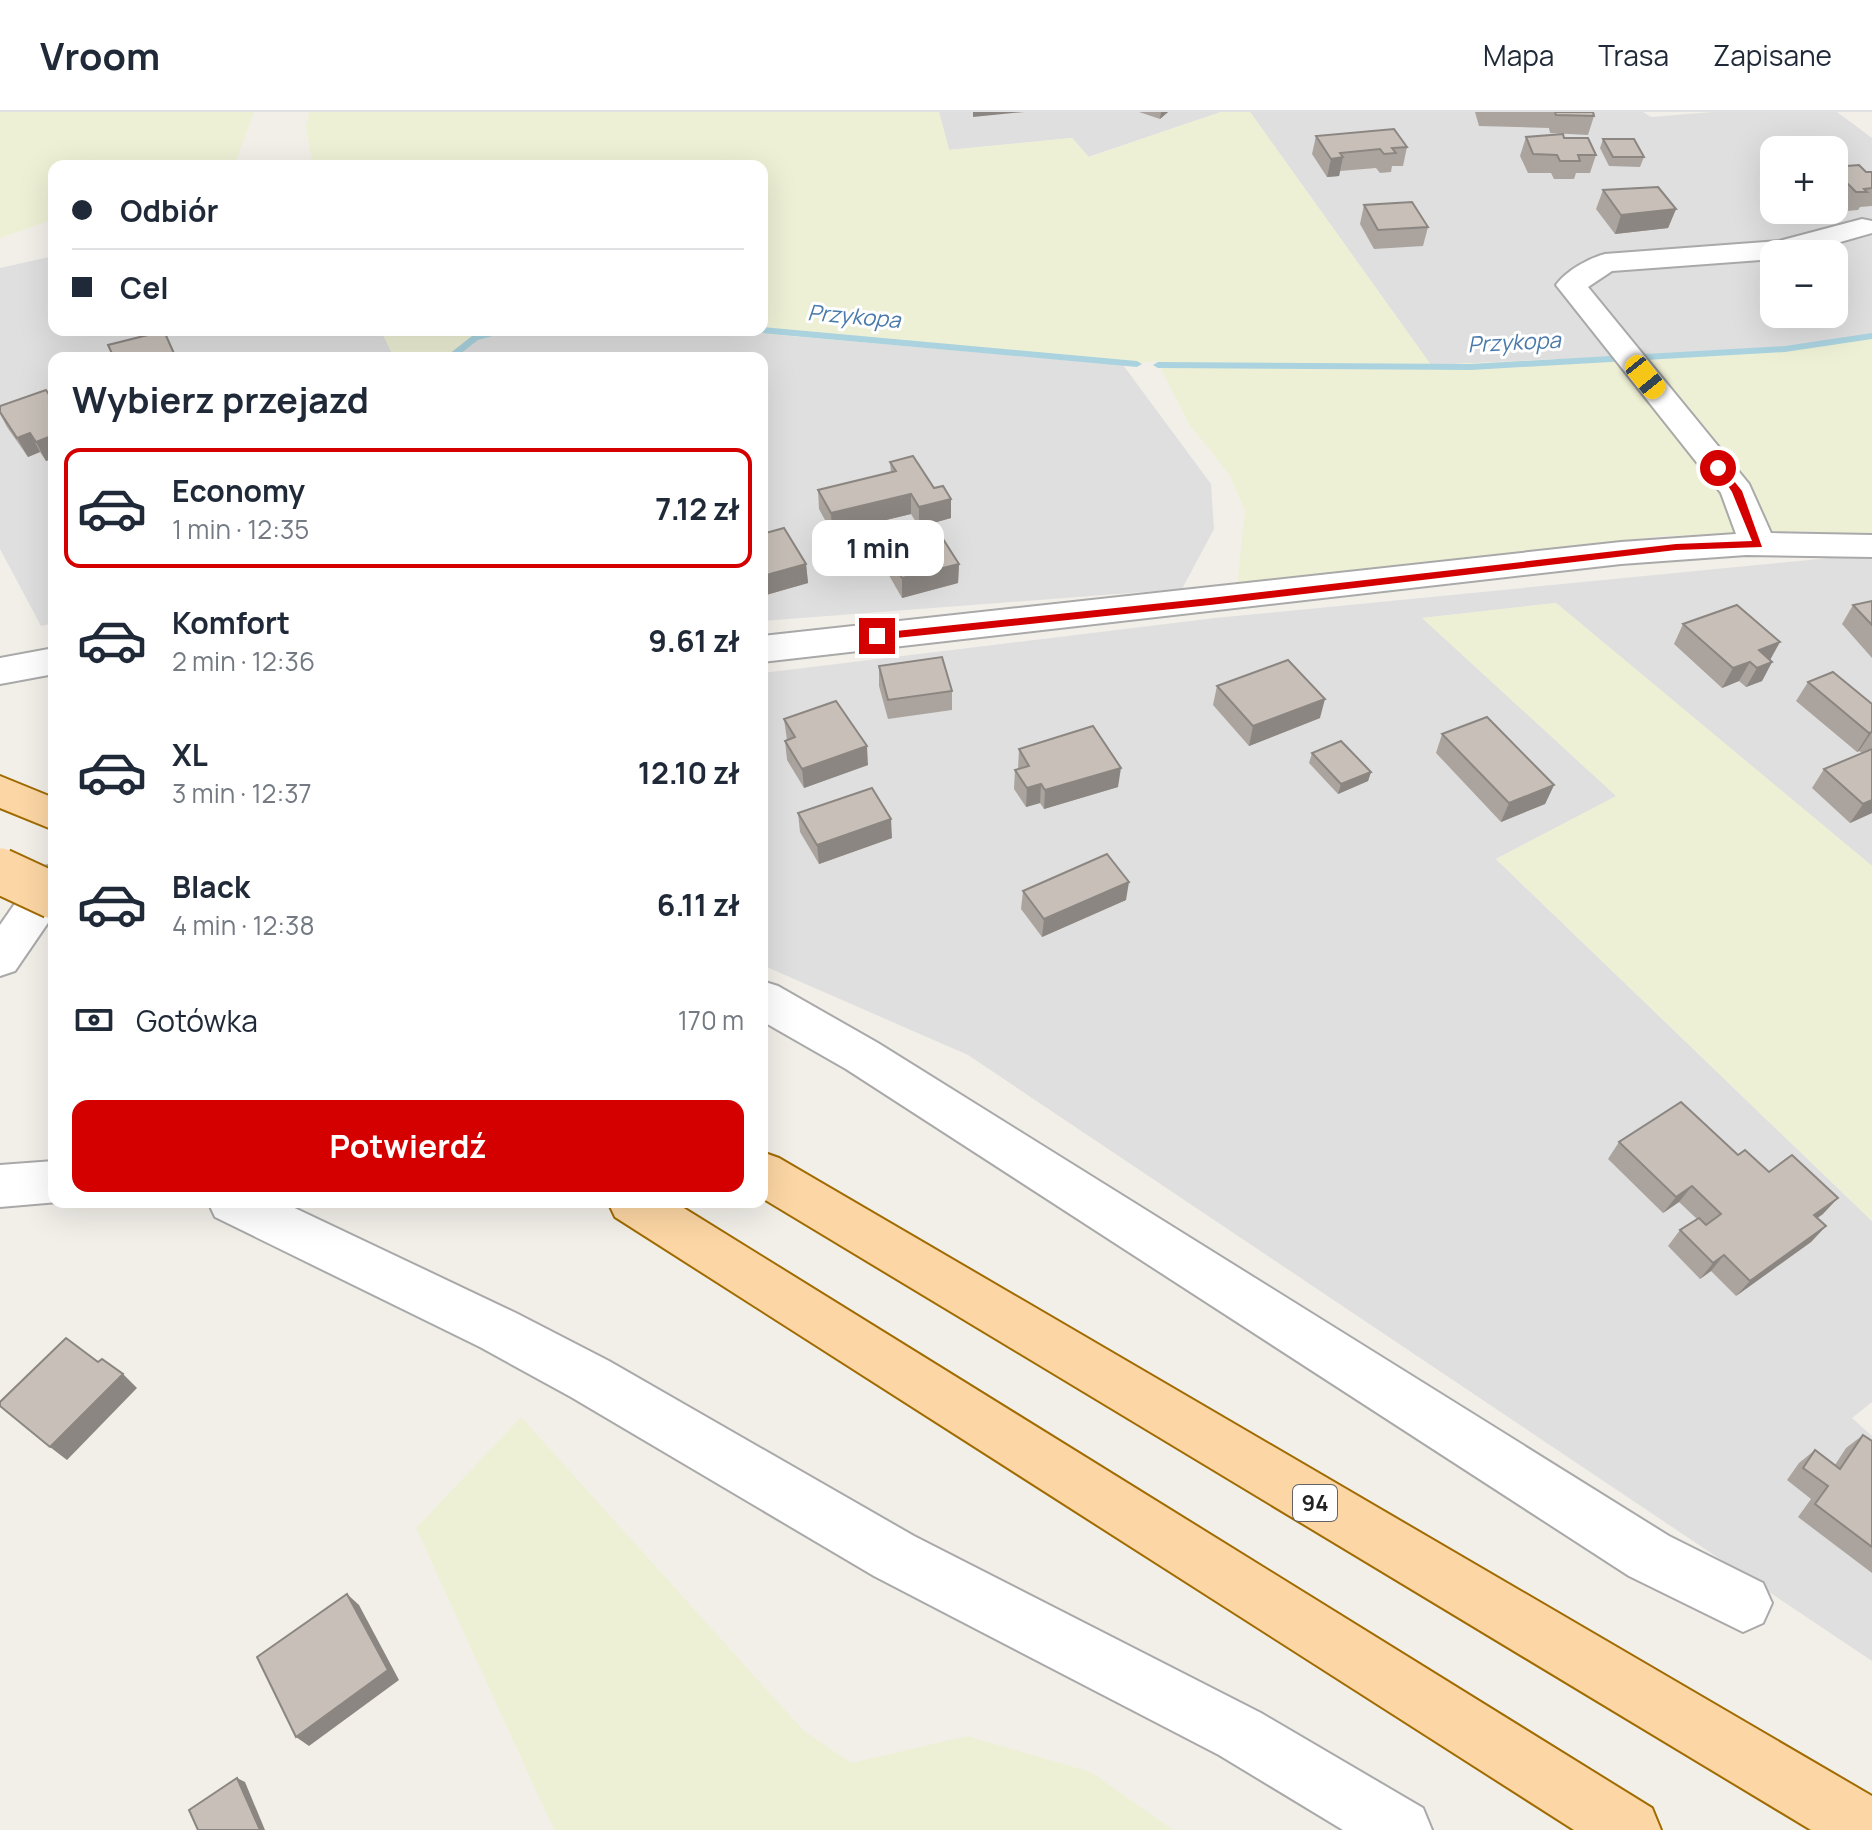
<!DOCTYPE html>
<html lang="pl">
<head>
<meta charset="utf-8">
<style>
  body { margin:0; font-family:Manrope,sans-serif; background:#f6f6f7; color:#1f2937; height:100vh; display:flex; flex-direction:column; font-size:30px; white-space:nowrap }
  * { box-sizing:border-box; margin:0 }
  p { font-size:26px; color:#747a83 }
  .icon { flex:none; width:44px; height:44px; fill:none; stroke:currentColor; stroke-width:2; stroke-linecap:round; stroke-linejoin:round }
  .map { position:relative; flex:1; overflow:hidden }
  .details { position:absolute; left:48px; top:240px; width:720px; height:856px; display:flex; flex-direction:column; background:#fff; border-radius:16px; box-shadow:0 8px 32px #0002 }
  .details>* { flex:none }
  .hud { position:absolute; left:48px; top:48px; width:720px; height:176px; border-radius:16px; box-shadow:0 8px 32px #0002; display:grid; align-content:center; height:176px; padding:0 24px; background:#fff }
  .controls { position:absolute; left:1760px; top:24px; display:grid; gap:16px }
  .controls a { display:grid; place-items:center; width:88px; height:88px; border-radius:16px; background:#fff; box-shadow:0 8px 32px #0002; font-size:40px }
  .end { position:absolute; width:36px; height:36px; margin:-18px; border:10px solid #d40000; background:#fff; box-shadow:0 0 0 4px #fff }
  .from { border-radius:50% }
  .bubble { position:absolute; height:56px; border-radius:16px; background:#fff; box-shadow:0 8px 32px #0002; font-size:26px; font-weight:700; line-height:56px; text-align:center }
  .car { position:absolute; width:24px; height:48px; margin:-24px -12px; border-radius:10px; box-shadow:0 0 6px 2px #0007; background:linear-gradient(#f5c518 24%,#345 0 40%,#f5c518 0 76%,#345 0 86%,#f5c518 0) }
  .hud b { display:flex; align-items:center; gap:28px; height:76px; font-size:30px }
  .hud b+b { border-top:2px solid #e0e1e3 }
  .hud i { width:20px; height:20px; background:#1f2937 }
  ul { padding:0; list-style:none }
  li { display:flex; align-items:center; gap:24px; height:120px; margin:0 16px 12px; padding:0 8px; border:4px solid transparent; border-radius:16px }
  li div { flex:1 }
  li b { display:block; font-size:30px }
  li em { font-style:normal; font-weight:700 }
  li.current { border-color:#d40000 }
  li>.icon { width:72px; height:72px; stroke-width:1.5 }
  h2 { padding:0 24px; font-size:36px; line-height:96px }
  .pay { display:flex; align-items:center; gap:20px; height:88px; padding:0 24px; font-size:30px }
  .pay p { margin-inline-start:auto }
  .primary-button { display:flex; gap:16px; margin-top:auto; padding:16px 24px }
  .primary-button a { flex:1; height:92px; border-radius:16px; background:#d40000; color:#fff; font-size:32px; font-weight:700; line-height:92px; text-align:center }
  header { display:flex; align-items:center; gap:48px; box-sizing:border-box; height:112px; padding:0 40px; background:#fff; border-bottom:2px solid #e0e1e3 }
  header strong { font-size:38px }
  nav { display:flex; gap:44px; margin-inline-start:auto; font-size:28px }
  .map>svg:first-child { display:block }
  .residential { fill:#e0dfdf; fill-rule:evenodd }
  .farmland { fill:#eef0d5 }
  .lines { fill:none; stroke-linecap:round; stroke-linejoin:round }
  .stream { fill:#aad3df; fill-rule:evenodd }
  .minor-casing { stroke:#a9a9a9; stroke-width:4 }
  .major-casing { stroke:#a06b00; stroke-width:4 }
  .minor { fill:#fff; fill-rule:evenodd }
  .major { fill:#fcd6a4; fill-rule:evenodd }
  .major-bridge-casing { stroke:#a06b00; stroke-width:49; stroke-linecap:butt }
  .major-bridge { stroke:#fcd6a4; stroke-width:45 }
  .wall { fill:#aba49e }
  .shaded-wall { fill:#8b8681 }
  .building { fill:#c7bfb8; stroke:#8b8681; stroke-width:2 }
  .route { fill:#d40000 }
  .labels { text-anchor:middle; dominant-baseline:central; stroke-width:6; stroke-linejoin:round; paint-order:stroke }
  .far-water-label { font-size:22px; font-style:italic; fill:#4a7aab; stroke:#fff }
  .shield { fill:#fff; stroke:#646464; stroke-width:2 }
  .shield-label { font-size:22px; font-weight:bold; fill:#222 }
</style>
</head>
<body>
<header>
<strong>Vroom</strong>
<nav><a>Mapa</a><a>Trasa</a><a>Zapisane</a></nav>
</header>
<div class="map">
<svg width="1872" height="1718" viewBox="0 0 1872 1718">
  <rect width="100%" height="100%" fill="#f2efe9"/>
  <g class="residential">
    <path d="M939 0H1221L1088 45 1072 26 949 38Z"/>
    <path d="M1250 0H1643L1651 5 1713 0H1837L1872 26V224L1785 237 1431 253ZM1774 38H1834V98H1774ZM1774 142H1834V202H1774Z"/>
    <path d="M54 144V218H381L394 246H54V511L41 514 0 437V156Z"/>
    <path d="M516 218H721L1123 253 1211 372 1214 417 1182 477 762 509V246H445L471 228Z"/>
    <path d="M1850 444 1872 446V754L1556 491 1423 506 1617 684 1496 747 1872 1109V1290L1852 1306 1872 1324V1549L968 943 762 853V561L1215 506Z"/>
  </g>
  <g class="farmland">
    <path d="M0 0H254L234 54H54V107L0 126Z"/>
    <path d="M309 0H939L949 38 1072 26 1089 45 1221 0H1250L1431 253 1785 237 1872 224V424L1805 419 1661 424 1237 473 1245 399 1229 362 1189 312 1157 249 1123 253 721 218H762V54H313L306 15Z"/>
    <path d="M381 218H516L471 228 445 246H394Z"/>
    <path d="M1556 491 1872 754V1109L1496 747 1616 684 1422 506Z"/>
    <path d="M521 1305 803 1618 851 1651 967 1624 1091 1660 1173 1718H554L416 1416Z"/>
  </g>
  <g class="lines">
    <g class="stream">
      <path d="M762 215 1137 249 1142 252 1137 255 760 221 755 218H762Z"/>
      <path d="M497 218H515L478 228 455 246H444L472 224Z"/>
      <path d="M1872 221V227L1785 240 1471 258 1158 256 1153 253 1158 250 1471 252 1785 234Z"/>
    </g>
    <g class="minor-casing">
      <g id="minor">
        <path d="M1862 107 1872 109V121L1798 142H1774V147L1612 159 1588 175 1749 372 1771 421 1872 423V445L1746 443 1621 452 762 550V524L1621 430 1736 422 1721 381 1556 173C1566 159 1589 146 1605 142L1779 129Z"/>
        <path d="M54 536V562L0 572V546Z"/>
        <path d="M54 752V802L15 859 0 864V813L39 757Z"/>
        <path d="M762 869 778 874 878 931 1669 1424 1763 1471 1772 1491 1763 1511 1743 1520 1629 1464 846 957 762 909Z"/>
        <path d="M54 1049V1090H58L0 1095V1053Z"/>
        <path d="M208 1090H282L516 1201 609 1249 914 1424 1261 1601 1423 1696 1432 1718H1343L1219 1643 874 1464 571 1285 480 1235 215 1105Z"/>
      </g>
    </g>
    <g class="major-casing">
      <g id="major">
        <path d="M0 664 54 686V718L0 696Z"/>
        <path d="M762 1040 779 1046 1872 1684V1718H1811L762 1086Z"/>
        <path d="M608 1090H674L1652 1696 1661 1718H1574L615 1105Z"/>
      </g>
    </g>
    <use href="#minor" class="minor"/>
    <use href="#major" class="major"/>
    <g class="major-bridge-casing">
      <path id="major-bridge" d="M0 759 54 784"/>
    </g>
    <use href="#major-bridge" class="major-bridge"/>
  </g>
  <g class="wall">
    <path d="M1139 0H1168L1160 7Z"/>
    <path d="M1475 0H1593L1594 4 1588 23 1550 21 1549 16 1479 14Z"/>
    <path d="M1316 24 1407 35 1403 54H1392L1391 60 1380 61 1376 56 1340 59 1339 64 1327 65 1312 42Z"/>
    <path d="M1526 25 1564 26 1596 43 1590 61H1576L1574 67H1554L1551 61H1528L1520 44Z"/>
    <path d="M1603 27 1644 45 1640 55 1609 54 1600 36Z"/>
    <path d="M1834 55 1866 60H1872V94L1860 95 1858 98 1847 99 1834 86Z"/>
    <path d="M1603 78 1676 97 1668 116 1615 122 1596 97Z"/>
    <path d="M1364 93 1428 115 1423 134 1374 137 1360 112Z"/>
    <path d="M54 290V346L46 349 40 340 28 345 7 315 0 302V294Z"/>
    <path d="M890 350 951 387V406L919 415 911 402 832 421 819 397 818 378 891 361Z"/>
    <path d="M762 422 806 452 808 471 766 483 762 477Z"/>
    <path d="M881 431 959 452 958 471 902 486 882 451Z"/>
    <path d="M1872 489V546L1842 512 1853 493Z"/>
    <path d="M1683 512 1770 548 1772 550 1762 569 1746 575 1739 569 1722 576 1674 532Z"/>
    <path d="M879 554 952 579V598L888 607 879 574Z"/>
    <path d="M1808 570 1872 592V701L1850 711 1812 676 1824 657 1862 641 1859 639 1857 640 1796 589Z"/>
    <path d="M1217 574 1320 606 1249 634 1213 593Z"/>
    <path d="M784 607 868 653 804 676 787 648 785 629 787 628Z"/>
    <path d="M1442 622 1554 673 1545 692 1501 710 1436 641Z"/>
    <path d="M1019 637 1118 675 1044 697 1040 691 1026 695 1014 677 1015 658 1018 657Z"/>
    <path d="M1312 641 1371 660 1368 669 1338 682 1309 651Z"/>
    <path d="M798 701 892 726 819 752 800 720Z"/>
    <path d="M1023 779 1126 788 1042 825 1021 797Z"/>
    <path d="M1619 1030 1738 1043 1769 1060 1823 1102 1817 1106 1826 1114 1811 1130 1736 1184 1711 1159 1700 1167 1668 1134 1680 1118 1697 1107 1679 1090 1663 1101 1608 1047Z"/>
    <path d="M1863 1323 1872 1329V1461L1798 1405 1811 1387 1787 1368 1799 1351 1815 1338 1835 1353 1846 1336Z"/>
  </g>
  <g class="shaded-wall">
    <path d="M973 0H1024L973 5Z"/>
    <path d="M1161 0H1168L1160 7Z"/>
    <path d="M1343 45 1339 64 1327 65 1331 47Z"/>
    <path d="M1676 97 1668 116 1615 122 1621 103Z"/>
    <path d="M30 321 40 340 28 345 17 326Z"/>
    <path d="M54 323V346L46 349 36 330Z"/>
    <path d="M911 382V402L832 421 831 401Z"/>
    <path d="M951 387V406L919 415V395Z"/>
    <path d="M806 452 808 471 766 483 763 464Z"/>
    <path d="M959 452 958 471 902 486V466Z"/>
    <path d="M1780 530 1769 550 1759 538Z"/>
    <path d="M1750 550 1739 569 1722 576 1733 556Z"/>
    <path d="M1772 550 1762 569 1746 575 1757 556Z"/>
    <path d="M1325 587 1320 606 1249 634 1253 614Z"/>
    <path d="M1872 620 1859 639 1857 640 1869 621Z"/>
    <path d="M867 634 868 653 804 676 802 657Z"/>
    <path d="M1121 656 1118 675 1044 697 1045 678Z"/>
    <path d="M1371 660 1368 669 1338 682 1341 672Z"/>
    <path d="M1041 672 1040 691 1026 695 1027 676Z"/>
    <path d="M1554 673 1545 692 1501 710 1509 691Z"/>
    <path d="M1872 688V701L1850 711 1863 692Z"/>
    <path d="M891 707 892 726 819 752 817 733Z"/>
    <path d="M1129 770 1126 788 1042 825 1044 807Z"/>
    <path d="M1692 1074 1679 1090 1663 1101 1676 1085Z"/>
    <path d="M1838 1086 1823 1102 1799 1119 1814 1103Z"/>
    <path d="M1826 1114 1811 1130 1736 1184 1750 1169Z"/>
    <path d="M1724 1143 1711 1159 1700 1167 1713 1151Z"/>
    <path d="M123 1262 137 1276 67 1348 50 1335Z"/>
    <path d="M347 1482 359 1493 399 1568 309 1634 296 1625Z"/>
    <path d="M237 1666 245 1670 265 1718H260Z"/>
  </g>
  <g class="building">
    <path d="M1555 0H1593L1594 4 1556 3Z"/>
    <path d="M1394 17 1407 35 1392 36 1396 41 1384 42 1380 37 1340 41 1343 45 1331 47 1316 24Z"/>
    <path d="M1563 22 1564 26H1588L1596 43H1578L1580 49H1560L1557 43 1533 42 1526 25Z"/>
    <path d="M1603 27H1634L1644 45H1613Z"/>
    <path d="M1859 53 1866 60H1872V76L1864 77 1867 80H1856L1834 58V55Z"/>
    <path d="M1658 75 1676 97 1621 103 1603 78Z"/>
    <path d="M1412 90 1428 115 1378 118 1364 93Z"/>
    <path d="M164 219 176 246H114L108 233Z"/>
    <path d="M46 278 54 290V323L36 330 30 321 17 326 0 300V294Z"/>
    <path d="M913 344 934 376 943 374 951 387 919 395 911 382 831 401 818 378 896 359 890 350Z"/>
    <path d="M784 416 806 452 763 464 762 461V422Z"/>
    <path d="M912 423 917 430 941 424 959 452 902 466 881 431Z"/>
    <path d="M1872 489V513L1853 493Z"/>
    <path d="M1737 493 1780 530 1759 538 1772 550 1757 556 1750 550 1733 556 1683 512Z"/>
    <path d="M942 545 952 579 888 588 879 554Z"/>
    <path d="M1288 548 1325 587 1253 614 1217 574Z"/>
    <path d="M1833 560 1872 592V620L1869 621 1808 570Z"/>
    <path d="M836 589 867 634 802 657 785 629 795 625 784 607Z"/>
    <path d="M1487 605 1554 673 1509 691 1442 622Z"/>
    <path d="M1093 614 1121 656 1045 678 1041 672 1027 676 1015 658 1029 654 1019 637Z"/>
    <path d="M1341 629 1371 660 1341 672 1312 641Z"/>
    <path d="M1872 637V688L1863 692 1824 657Z"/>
    <path d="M872 676 891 707 817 733 798 701Z"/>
    <path d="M1107 742 1129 770 1044 807 1023 779Z"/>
    <path d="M1681 990 1738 1043 1745 1038 1769 1060 1792 1043 1838 1086 1814 1103 1826 1114 1750 1169 1724 1143 1713 1151 1680 1118 1699 1106 1706 1113 1721 1102 1692 1074 1676 1085 1619 1030Z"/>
    <path d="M66 1226 98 1250 102 1247 123 1262 50 1335 0 1294V1290Z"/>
    <path d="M1863 1323 1872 1329V1435L1815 1392 1828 1374 1803 1356 1815 1338 1840 1357Z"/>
    <path d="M347 1482 388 1558 296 1625 257 1545Z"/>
    <path d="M237 1666 260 1718H198L189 1698Z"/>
  </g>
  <path class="route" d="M1715 354H1722L1742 379 1762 435 1676 438 1210 493 877 528 872 524 877 521 1210 486 1676 432 1752 429 1732 380Z"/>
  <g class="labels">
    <g class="far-water-label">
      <text transform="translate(854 204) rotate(5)">Przykopa</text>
      <text transform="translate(1514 230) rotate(-3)">Przykopa</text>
    </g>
    <rect class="shield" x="1293" y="1373" width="44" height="36" rx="6"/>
    <g class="shield-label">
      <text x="1315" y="1391">94</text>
    </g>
  </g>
</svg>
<div class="controls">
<a>+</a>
<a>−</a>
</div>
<i class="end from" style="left:1718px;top:356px"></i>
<i class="end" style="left:877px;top:524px"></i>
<div class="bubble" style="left:812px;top:408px;width:132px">1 min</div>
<i class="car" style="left:1645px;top:265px;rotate:141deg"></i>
<div class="hud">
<b><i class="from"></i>Odbiór</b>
<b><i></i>Cel</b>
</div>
<section class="details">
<h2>Wybierz przejazd</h2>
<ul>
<li class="current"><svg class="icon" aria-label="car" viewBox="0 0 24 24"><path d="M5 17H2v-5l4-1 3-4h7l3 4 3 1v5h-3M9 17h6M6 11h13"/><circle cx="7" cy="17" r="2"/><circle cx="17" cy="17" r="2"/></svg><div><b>Economy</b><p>1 min · 12:35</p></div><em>7.12 zł</em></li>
<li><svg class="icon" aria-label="car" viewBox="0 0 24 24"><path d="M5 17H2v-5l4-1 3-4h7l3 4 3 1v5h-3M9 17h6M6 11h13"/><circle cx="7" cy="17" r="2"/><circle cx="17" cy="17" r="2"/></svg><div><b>Komfort</b><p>2 min · 12:36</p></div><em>9.61 zł</em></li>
<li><svg class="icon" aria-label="car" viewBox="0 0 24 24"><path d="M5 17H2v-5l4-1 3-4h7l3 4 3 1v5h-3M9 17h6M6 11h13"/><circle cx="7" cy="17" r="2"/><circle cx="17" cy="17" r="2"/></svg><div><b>XL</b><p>3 min · 12:37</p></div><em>12.10 zł</em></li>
<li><svg class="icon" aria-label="car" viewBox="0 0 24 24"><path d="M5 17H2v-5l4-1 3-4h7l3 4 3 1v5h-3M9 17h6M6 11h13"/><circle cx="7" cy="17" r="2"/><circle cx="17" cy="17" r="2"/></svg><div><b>Black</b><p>4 min · 12:38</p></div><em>6.11 zł</em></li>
</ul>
<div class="pay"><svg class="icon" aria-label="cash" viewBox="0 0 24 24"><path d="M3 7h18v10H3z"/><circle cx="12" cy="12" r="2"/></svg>Gotówka<p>170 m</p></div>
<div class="primary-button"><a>Potwierdź</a></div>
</section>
</div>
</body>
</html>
